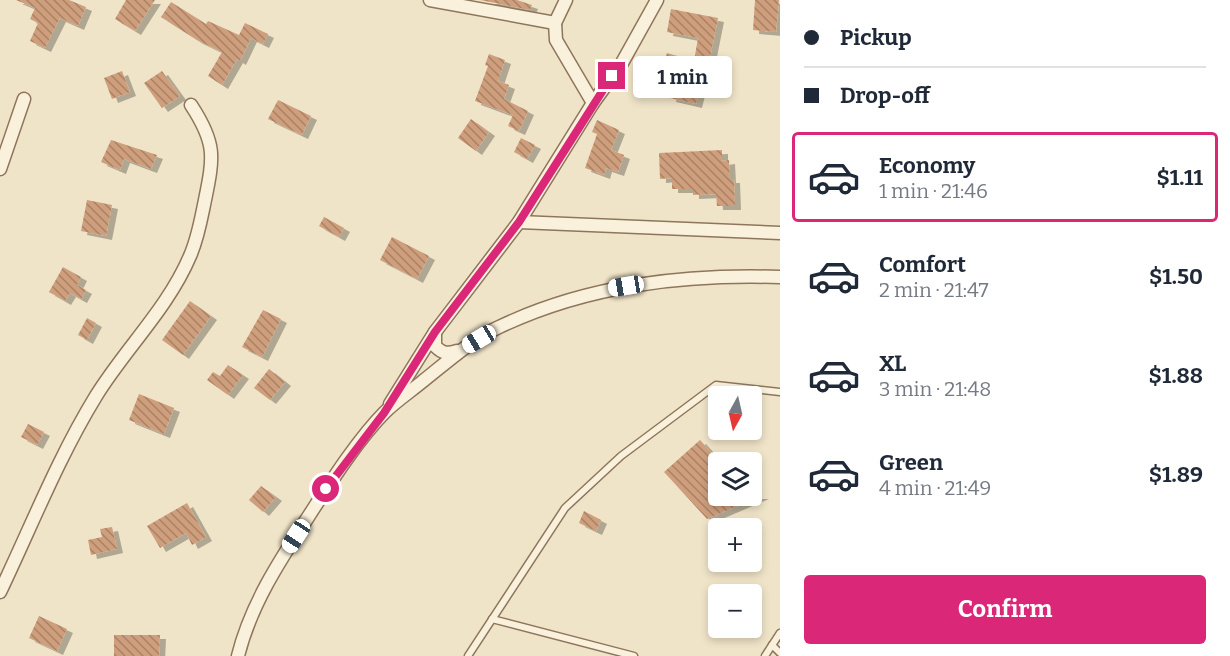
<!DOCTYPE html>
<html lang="en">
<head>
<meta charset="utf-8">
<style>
  body { margin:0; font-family:Bitter,serif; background:#f6f6f7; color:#1f2937; height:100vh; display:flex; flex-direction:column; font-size:22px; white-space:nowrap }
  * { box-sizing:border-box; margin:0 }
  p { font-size:20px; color:#747a83 }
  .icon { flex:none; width:33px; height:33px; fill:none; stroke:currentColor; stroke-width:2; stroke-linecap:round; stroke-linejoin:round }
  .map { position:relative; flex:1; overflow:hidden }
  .details { display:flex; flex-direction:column; background:#fff; width:450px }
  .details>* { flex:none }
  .guide { display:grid; align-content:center; height:132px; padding:0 24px; background:#fff }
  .needle { width:39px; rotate:188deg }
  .tools { position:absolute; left:708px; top:386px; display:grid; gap:12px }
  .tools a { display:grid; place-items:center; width:54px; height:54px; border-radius:6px; background:#fff; box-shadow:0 3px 9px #0003; font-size:30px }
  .end { position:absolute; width:27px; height:27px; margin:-14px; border:8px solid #db2777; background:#fff; box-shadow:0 0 0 3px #fff }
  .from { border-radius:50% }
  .bubble { position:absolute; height:42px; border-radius:6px; background:#fff; box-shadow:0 3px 9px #0003; font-size:20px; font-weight:700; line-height:42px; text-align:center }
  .car { position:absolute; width:18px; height:36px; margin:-18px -9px; border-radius:8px; box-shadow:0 0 4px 2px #0007; background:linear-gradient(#fff 24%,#345 0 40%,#fff 0 76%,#345 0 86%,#fff 0) }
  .guide b { display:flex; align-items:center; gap:21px; height:57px; font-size:22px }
  .guide b+b { border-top:2px solid #e0e1e3 }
  .guide i { width:15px; height:15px; background:#1f2937 }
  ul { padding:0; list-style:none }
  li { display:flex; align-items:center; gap:18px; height:90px; margin:0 12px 9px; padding:0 12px; border:3px solid transparent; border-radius:6px }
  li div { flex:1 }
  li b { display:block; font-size:22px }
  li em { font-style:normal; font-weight:700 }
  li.active { border-color:#db2777 }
  li>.icon { width:54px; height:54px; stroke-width:1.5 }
  .primary-button { display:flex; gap:12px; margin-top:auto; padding:12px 24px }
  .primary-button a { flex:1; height:69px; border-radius:6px; background:#db2777; color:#fff; font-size:24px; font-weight:700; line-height:69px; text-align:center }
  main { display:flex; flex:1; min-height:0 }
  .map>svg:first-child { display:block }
  .building { fill:url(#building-back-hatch); filter:url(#shadow) }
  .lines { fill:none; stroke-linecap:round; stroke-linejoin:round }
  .lane-casing { stroke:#8d765c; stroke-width:9 }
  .street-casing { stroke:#8d765c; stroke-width:15 }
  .lane { stroke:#faf1dc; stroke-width:6 }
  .street { stroke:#faf1dc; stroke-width:12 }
  .route { stroke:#db2777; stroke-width:8 }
</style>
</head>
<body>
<main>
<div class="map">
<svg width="780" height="656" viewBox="0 0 780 656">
  <defs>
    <pattern id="building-back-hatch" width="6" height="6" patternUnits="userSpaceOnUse" patternTransform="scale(1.5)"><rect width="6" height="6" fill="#cf9f7d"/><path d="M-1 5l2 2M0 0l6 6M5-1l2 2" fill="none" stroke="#a98266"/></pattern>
    <filter id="shadow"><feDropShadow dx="6" dy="4" stdDeviation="0" flood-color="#0004"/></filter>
  </defs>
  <rect width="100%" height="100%" fill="#f0e4c8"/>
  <g class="building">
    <path d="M16 0H69L86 7 78 26 60 18 45 48 30 41 38 23 30 19 35 8Z"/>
    <path d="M126 0H155L135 31 115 19Z"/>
    <path d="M480 0H517L532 5 530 10Z"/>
    <path d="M755 0H779L776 32 753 30Z"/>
    <path d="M171 2 206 24 208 21 239 35 245 23 268 34 263 44 251 38 240 61 237 59 222 85 208 76 222 52 197 40 161 17Z"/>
    <path d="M671 9 718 18 707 73H720V92H699L696 104 670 98 676 74 662 70 667 53 694 61 698 38 667 32Z"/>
    <path d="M489 54 505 60 498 81 509 85 504 99 528 111 519 131 508 126 513 115 475 101 488 66 485 65Z"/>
    <path d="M122 71 130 92 112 99 104 78Z"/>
    <path d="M162 71 180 96 162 108 144 83Z"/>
    <path d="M278 100 311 116 302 135 268 119Z"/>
    <path d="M471 119 489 132 476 151 458 138Z"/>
    <path d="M597 120 619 130 611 150 624 155 618 172 606 168 604 175 585 168 597 134 592 132Z"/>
    <path d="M521 138 535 145 527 159 514 152Z"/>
    <path d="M111 140 157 155 151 169 124 159 120 170 101 162Z"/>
    <path d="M722 150V161L729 160 730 179H734L735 206H717L716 194 693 195V189H672V178L660 179 659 153Z"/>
    <path d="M87 200 112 205 106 236 81 231Z"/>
    <path d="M324 217 344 228 339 237 319 226Z"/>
    <path d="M392 237 429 256 417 279 380 260Z"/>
    <path d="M63 267 81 277 77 285 86 290 81 299 70 293 65 301 49 292Z"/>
    <path d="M190 301 211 316 183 355 162 340Z"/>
    <path d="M263 310 281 319 262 357 242 347Z"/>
    <path d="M87 318 96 323 87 340 78 335Z"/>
    <path d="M228 365 243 375 228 395 207 380 213 372 220 376Z"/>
    <path d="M269 369 285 382 270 400 254 388Z"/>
    <path d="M139 394 174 408 164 434 129 420Z"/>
    <path d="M28 424 44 432 37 445 21 437Z"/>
    <path d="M700 440 718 460V495H763L707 519 664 472Z"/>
    <path d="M261 486 276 497 263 512 249 500Z"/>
    <path d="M187 503 206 537 192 545 186 533 160 548 147 526Z"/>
    <path d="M584 511 601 520 596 531 579 523Z"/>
    <path d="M112 527 117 549 91 555 88 540 102 537 100 529Z"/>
    <path d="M39 616 67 629 57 651 29 638Z"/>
    <path d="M114 635H160L159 656H114Z"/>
  </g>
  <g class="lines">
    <g class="lane-casing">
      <g id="lane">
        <path d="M492 619 634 656"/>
        <path d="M772 645 780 653"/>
        <path d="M468 656 565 508 621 456 716 385 780 392"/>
        <path d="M765 656 780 633"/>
      </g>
    </g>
    <g class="street-casing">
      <g id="street">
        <path d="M430 0 555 23 556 40 593 103"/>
        <path d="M555 23 566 0"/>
        <path d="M0 169 24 99"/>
        <path d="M519 222 780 233"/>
        <path d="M435 332V346C443 354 447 354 457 351"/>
        <path d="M390 404 435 332 519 222 593 103 622 63 657 0"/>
        <path d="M0 592C31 527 58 458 96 396 125 349 168 308 190 256 198 238 201 219 205 200 214 156 216 143 191 105"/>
        <path d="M238 656C251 603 282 557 312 511 332 480 359 438 385 412 396 401 411 391 423 381 447 362 470 341 497 328 586 285 683 274 780 277"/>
      </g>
    </g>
    <use href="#lane" class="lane"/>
    <use href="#street" class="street"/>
  </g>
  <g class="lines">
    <path class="route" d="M326 489 384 413 435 332 519 222 612 76"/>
  </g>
</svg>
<div class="tools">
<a><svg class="needle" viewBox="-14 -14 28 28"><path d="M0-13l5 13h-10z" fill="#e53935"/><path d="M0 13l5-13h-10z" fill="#747a83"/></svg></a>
<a><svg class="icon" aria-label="layers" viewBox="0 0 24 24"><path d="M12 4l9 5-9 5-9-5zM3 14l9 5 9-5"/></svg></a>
<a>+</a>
<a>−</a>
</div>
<i class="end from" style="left:326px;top:489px"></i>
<i class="end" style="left:612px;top:76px"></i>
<div class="bubble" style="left:633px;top:56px;width:99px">1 min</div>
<i class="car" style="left:626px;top:286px;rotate:261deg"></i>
<i class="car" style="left:479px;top:339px;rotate:239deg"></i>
<i class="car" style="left:296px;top:536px;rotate:213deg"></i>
</div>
<section class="details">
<div class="guide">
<b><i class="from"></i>Pickup</b>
<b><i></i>Drop-off</b>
</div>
<ul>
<li class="active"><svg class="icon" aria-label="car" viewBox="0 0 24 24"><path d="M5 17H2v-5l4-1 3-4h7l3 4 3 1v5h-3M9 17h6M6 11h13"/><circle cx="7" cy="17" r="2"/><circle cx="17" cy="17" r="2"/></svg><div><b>Economy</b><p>1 min · 21:46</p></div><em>$1.11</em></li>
<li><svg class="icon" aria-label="car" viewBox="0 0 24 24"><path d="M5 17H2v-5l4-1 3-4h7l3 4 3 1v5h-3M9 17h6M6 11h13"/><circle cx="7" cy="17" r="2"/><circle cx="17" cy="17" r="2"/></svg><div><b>Comfort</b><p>2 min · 21:47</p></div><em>$1.50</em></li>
<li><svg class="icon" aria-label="car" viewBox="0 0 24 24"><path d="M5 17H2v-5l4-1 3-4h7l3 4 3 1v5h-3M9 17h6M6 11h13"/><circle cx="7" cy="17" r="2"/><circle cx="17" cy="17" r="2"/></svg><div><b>XL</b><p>3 min · 21:48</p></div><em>$1.88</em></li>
<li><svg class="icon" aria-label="car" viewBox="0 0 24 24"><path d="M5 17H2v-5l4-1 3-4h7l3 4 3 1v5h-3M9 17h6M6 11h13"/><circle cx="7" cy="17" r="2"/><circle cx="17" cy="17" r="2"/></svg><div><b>Green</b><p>4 min · 21:49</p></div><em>$1.89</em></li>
</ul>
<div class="primary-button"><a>Confirm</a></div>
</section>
</main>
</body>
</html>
